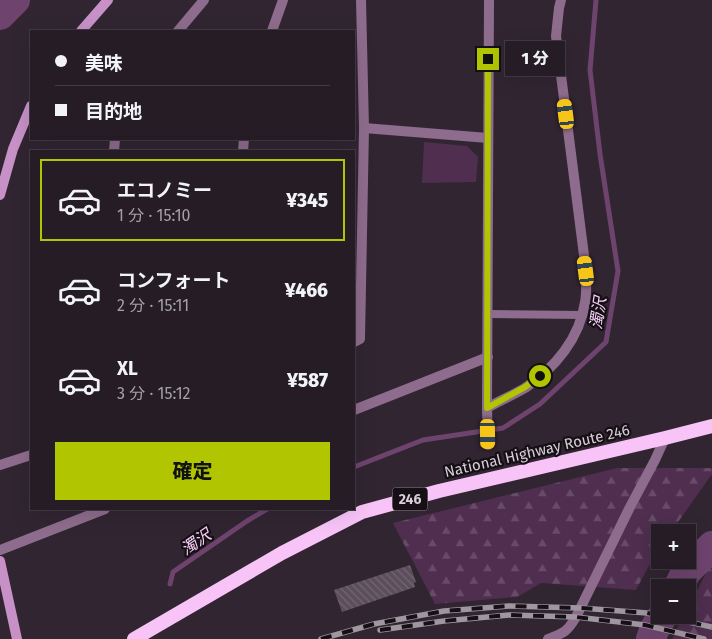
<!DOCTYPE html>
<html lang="ja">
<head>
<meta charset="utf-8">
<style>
  body { margin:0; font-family:"Fira Sans","Noto Sans JP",sans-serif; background:#312932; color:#f1f3f6; height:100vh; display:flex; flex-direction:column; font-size:19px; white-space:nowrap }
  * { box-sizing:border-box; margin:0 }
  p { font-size:16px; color:#a3a1a7 }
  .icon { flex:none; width:28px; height:28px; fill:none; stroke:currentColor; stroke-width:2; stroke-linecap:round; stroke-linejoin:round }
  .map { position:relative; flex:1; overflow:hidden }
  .side { position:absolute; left:30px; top:150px; width:325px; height:360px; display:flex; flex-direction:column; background:#251c25; border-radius:0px; box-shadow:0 5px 20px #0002,0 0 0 1px #423a42 }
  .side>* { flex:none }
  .banner { position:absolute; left:30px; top:30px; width:325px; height:110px; border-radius:0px; box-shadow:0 5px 20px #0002,0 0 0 1px #423a42; display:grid; align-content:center; height:110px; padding:0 25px; background:#251c25 }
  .tools { position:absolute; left:651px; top:524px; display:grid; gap:10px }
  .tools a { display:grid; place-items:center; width:45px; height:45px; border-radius:0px; background:#251c25; box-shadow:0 5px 20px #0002,0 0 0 1px #423a42; font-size:25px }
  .end { position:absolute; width:22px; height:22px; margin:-11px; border:6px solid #b1c500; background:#111; box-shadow:0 0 0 2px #111 }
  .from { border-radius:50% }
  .bubble { position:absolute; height:35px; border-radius:0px; background:#251c25; box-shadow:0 5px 20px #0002,0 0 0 1px #423a42; font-size:16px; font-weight:800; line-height:35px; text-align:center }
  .car { position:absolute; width:15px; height:30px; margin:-15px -8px; border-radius:6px; box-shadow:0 0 4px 1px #0007; background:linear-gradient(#f5c518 24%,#345 0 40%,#f5c518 0 76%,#345 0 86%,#f5c518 0) }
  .banner b { display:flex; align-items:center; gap:18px; height:48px; font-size:19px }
  .banner b+b { border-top:1px solid #423a42 }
  .banner i { width:12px; height:12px; background:#f1f3f6 }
  ul { padding:9px 0 0; list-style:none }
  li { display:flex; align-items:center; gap:15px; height:82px; margin:0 10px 8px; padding:0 15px; border:2px solid transparent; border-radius:0px }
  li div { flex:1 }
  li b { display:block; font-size:19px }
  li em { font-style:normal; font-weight:800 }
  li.on { border-color:#b1c500 }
  li>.icon { width:45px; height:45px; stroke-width:1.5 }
  .button { display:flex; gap:10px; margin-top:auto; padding:10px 25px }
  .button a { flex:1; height:58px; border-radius:0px; background:#b1c500; color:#111; font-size:20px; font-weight:800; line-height:58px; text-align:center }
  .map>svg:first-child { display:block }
  .forest { fill:url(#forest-firs) }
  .park { fill:#4f2e4f }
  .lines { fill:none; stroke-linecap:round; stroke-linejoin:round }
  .stream { stroke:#6e446e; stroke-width:5 }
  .river { stroke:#6e446e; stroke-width:30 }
  .building { fill:url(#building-back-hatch) }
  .service { stroke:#8e6c8d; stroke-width:8 }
  .minor { stroke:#8e6c8d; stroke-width:10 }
  .secondary { stroke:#c791c7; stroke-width:10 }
  .trunk { stroke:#f8c4f8; stroke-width:14 }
  .rail-casing { stroke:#a096a0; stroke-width:5.5 }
  .rail { stroke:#161016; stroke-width:4; stroke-dasharray:11; stroke-linecap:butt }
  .route { stroke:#b1c500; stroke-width:6 }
  .labels { text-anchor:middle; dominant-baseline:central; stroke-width:4.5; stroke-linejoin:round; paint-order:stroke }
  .shield { fill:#161016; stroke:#9d969d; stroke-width:1 }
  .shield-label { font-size:14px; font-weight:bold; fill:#d7cfd7 }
  .street-label { font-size:15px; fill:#d7cfd7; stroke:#161016 }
  .water-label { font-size:16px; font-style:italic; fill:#f7cff7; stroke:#161016 }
</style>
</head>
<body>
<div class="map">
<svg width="712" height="639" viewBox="0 0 712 639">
  <defs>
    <pattern id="forest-firs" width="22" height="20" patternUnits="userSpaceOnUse" patternTransform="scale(1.25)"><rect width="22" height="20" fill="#4f2e4f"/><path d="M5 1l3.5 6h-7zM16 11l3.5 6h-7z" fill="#684b68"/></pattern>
    <pattern id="building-back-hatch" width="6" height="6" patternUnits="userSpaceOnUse" patternTransform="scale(1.25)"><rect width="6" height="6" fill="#5c4e5c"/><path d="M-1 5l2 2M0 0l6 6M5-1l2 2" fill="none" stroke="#736673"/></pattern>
  </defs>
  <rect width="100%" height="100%" fill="#312531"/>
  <g class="forest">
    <path d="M617 468H712V474L671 532H660V549L652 560 636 590 541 583 517 597 435 604 393 523Z"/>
    <path d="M712 564V639H672L684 615H688V609L708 569Z"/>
  </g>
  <path class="park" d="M424 142 467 146 478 157 476 182 422 183Z"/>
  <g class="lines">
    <g class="stream">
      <path d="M354 467 423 440 503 428 540 404 606 342 618 271 600 154 590 70 596 0"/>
      <path d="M170 584 173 572 247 521 267 509"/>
    </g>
    <g class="river">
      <path d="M0 15 15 0"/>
      <path d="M678 588 686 572 712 546"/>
      <path d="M651 639 654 630 663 615"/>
    </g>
  </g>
  <path class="building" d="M410 565 416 582 414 583 415 587 342 612 334 590Z"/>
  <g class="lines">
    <path class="service" d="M488 314 583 315"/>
    <g class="minor">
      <path d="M178 31 204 0"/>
      <path d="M272 31 283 0"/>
      <path d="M364 128 488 138"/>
      <path d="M114 151 115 139"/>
      <path d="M243 151 244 139"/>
      <path d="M354 342 360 339 364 128 361 0"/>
      <path d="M487 408C499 401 513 395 525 388 555 368 580 338 585 302 587 292 586 281 586 271L556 36 559 8 561 0"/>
      <path d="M354 410 488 357"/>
      <path d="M488 445 487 408 489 0"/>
      <path d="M0 465 31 455"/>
      <path d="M0 550 105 509"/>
      <path d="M548 639C564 633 567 632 576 617L630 507 655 460 665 438"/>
    </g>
    <g class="secondary">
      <path d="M81 31 108 0"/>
      <path d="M0 195 13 149 31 106"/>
      <path d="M0 561 17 639"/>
    </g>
    <path class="trunk" d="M134 639 282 553 362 512 439 491 665 438 712 426"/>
    <g class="rail-casing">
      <g id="rail">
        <path d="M380 630 444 621 509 615 576 617 645 625 704 639"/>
        <path d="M321 639 374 624 444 611 509 606 581 608 647 613 712 627"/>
      </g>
    </g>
    <use href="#rail" class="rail"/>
  </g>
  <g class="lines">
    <path class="route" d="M488 59 487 408 525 387 540 376"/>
  </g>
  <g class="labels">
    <rect class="shield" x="392.5" y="487.5" width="35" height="23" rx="4"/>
    <g class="shield-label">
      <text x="410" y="499">246</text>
    </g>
    <g class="street-label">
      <text transform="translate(537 451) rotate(-13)">National Highway Route 246</text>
    </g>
    <g class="water-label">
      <text transform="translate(598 313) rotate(-81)">濁沢</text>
      <text transform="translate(196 542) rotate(-34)">濁沢</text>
    </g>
  </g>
</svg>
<div class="tools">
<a>+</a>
<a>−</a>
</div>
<i class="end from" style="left:540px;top:376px"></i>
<i class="end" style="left:488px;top:59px"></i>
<div class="bubble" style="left:505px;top:41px;width:60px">1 分</div>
<i class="car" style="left:566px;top:114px;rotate:353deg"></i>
<i class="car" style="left:586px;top:271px;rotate:353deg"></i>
<i class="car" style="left:488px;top:434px;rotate:179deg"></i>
<div class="banner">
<b><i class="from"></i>美味</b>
<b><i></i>目的地</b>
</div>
<section class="side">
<ul>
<li class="on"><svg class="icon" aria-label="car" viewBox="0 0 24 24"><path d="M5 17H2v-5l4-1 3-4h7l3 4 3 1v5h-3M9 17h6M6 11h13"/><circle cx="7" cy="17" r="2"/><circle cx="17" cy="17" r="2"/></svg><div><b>エコノミー</b><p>1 分 · 15:10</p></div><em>¥345</em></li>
<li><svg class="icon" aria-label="car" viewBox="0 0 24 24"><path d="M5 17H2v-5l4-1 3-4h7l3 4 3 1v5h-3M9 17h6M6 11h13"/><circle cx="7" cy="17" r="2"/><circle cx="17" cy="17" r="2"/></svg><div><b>コンフォート</b><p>2 分 · 15:11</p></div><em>¥466</em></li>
<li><svg class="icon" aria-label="car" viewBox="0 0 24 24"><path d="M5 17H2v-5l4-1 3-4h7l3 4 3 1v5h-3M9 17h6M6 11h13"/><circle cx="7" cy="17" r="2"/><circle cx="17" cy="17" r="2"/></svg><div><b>XL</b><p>3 分 · 15:12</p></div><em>¥587</em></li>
</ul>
<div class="button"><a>確定</a></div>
</section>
</div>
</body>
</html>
